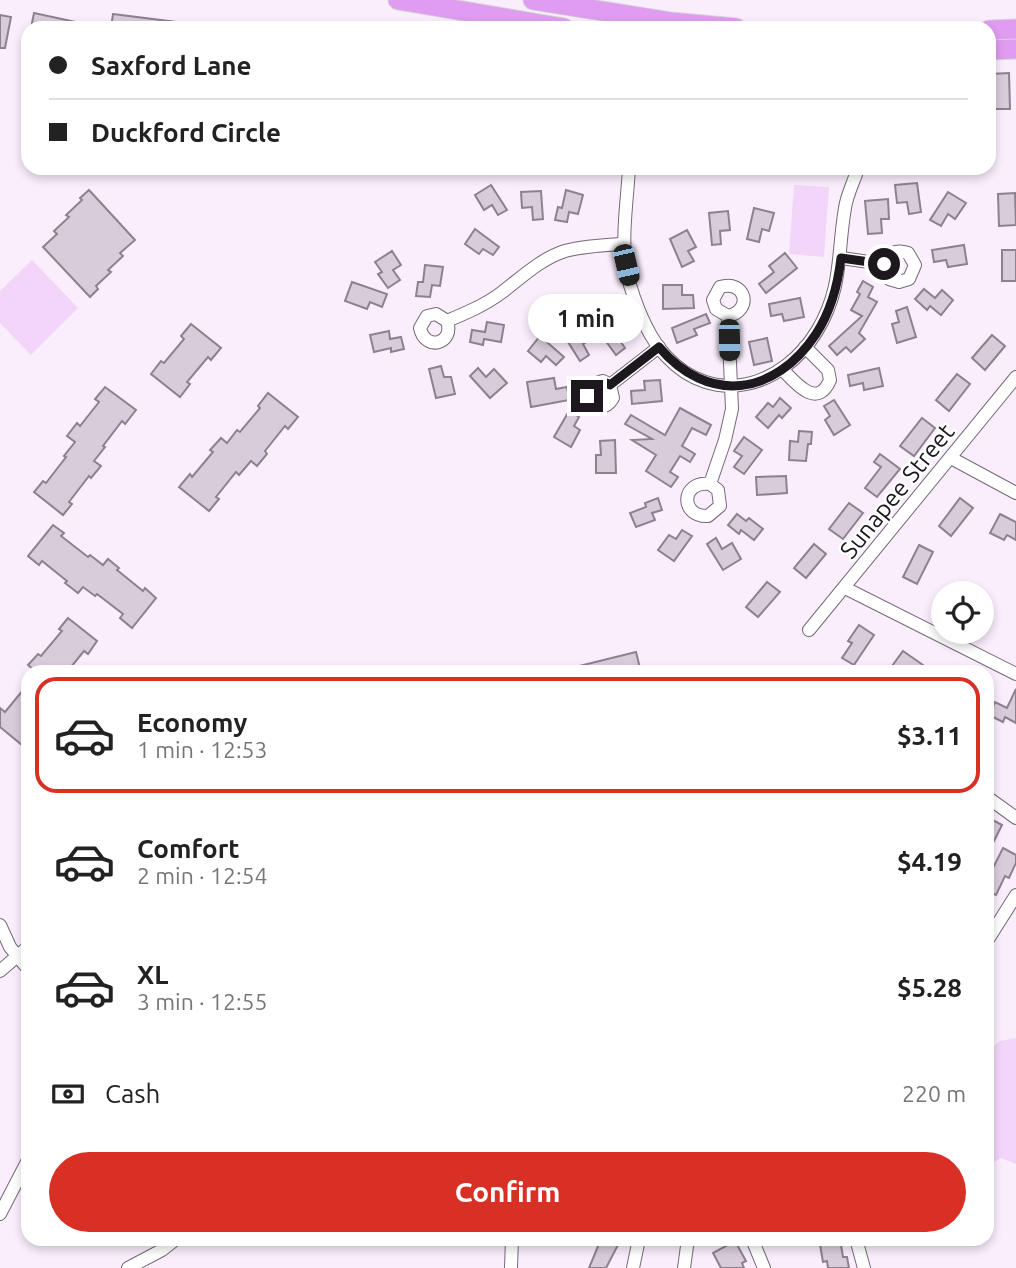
<!DOCTYPE html>
<html lang="en">
<head>
<meta charset="utf-8">
<style>
  body { margin:0; font-family:Ubuntu,sans-serif; background:#f6f6f6; color:#222; height:100vh; display:flex; flex-direction:column; font-size:26px; white-space:nowrap }
  * { box-sizing:border-box; margin:0 }
  p { font-size:23px; color:#767676 }
  .icon { flex:none; width:38px; height:38px; fill:none; stroke:currentColor; stroke-width:2; stroke-linecap:round; stroke-linejoin:round }
  .map { position:relative; flex:1; overflow:hidden }
  .side { position:absolute; left:21px; top:665px; width:973px; height:581px; display:flex; flex-direction:column; background:#fff; border-radius:21px; box-shadow:0 4px 10px #0003 }
  .side>* { flex:none }
  .hud { position:absolute; left:21px; top:21px; width:975px; height:154px; border-radius:21px; box-shadow:0 4px 10px #0003; display:grid; align-content:center; height:154px; padding:0 28px; background:#fff }
  .fabs { position:absolute; left:931px; top:581px; display:grid; gap:14px }
  .fabs a { display:grid; place-items:center; width:63px; height:63px; border-radius:50%; background:#fff; box-shadow:0 4px 10px #0003; font-size:35px }
  .end { position:absolute; width:32px; height:32px; margin:-16px; border:9px solid #1c181e; background:#fff; box-shadow:0 0 0 4px #fff }
  .from { border-radius:50% }
  .bubble { position:absolute; height:49px; border-radius:24px; background:#fff; box-shadow:0 4px 10px #0003; font-size:23px; font-weight:600; line-height:49px; text-align:center }
  .car { position:absolute; width:21px; height:42px; margin:-21px -10px; border-radius:9px; box-shadow:0 0 5px 2px #0007; background:linear-gradient(#222 24%,#8ab4d8 0 40%,#222 0 76%,#8ab4d8 0 86%,#222 0) }
  .hud b { display:flex; align-items:center; gap:24px; height:66px; font-size:26px }
  .hud b+b { border-top:2px solid #e0e0e0 }
  .hud i { width:18px; height:18px; background:#222 }
  ul { padding:12px 0 0; list-style:none }
  li { display:flex; align-items:center; gap:21px; height:116px; margin:0 14px 10px; padding:0 14px; border:4px solid transparent; border-radius:21px }
  li div { flex:1 }
  li b { display:block; font-size:26px }
  li em { font-style:normal; font-weight:600 }
  li.on { border-color:#d93025 }
  li>.icon { width:63px; height:63px; stroke-width:1.5 }
  .pay { display:flex; align-items:center; gap:18px; height:77px; padding:0 28px; font-size:26px }
  .pay p { margin-inline-start:auto }
  .cta { display:flex; gap:14px; margin-top:auto; padding:14px 28px }
  .cta a { flex:1; height:80px; border-radius:42px; background:#d93025; color:#fff; font-size:28px; font-weight:600; line-height:80px; text-align:center }
  .map>svg:first-child { display:block }
  .green { fill:#f2d5f9 }
  .building { fill:#d8ccdb; stroke:#8d8190; stroke-width:2 }
  .lines { fill:none; stroke-linecap:round; stroke-linejoin:round }
  .minor-casing { stroke:#756a78; stroke-width:14 }
  .highway-casing { stroke:#d6d5d6; stroke-width:21 }
  .minor { stroke:#fff; stroke-width:12 }
  .highway { stroke:#df9cf0; stroke-width:19 }
  .route { stroke:#1c181e; stroke-width:9 }
  .labels { text-anchor:middle; dominant-baseline:central; stroke-width:5; stroke-linejoin:round; paint-order:stroke }
  .street-label { font-size:24px; fill:#1c181e; stroke:#fff }
</style>
</head>
<body>
<div class="map">
<svg width="1016" height="1268" viewBox="0 0 1016 1268">
  <rect width="100%" height="100%" fill="#faeefd"/>
  <g class="green">
    <path d="M794 185 829 187 824 257 789 254Z"/>
    <path d="M32 260 78 308 31 355 0 323V291Z"/>
    <path d="M1016 1038V1164L1001 1158 987 1166V1052L1000 1041Z"/>
  </g>
  <g class="building">
    <path d="M34 13 85 24 84 28H31Z"/>
    <path d="M113 14 176 22V28H111Z"/>
    <path d="M0 15 11 17 5 48H0Z"/>
    <path d="M1009 73 1010 109H989V74Z"/>
    <path d="M917 183 921 212 909 214 907 202 897 203 895 185Z"/>
    <path d="M491 185 507 210 498 215 492 205 484 210 475 195Z"/>
    <path d="M89 190 135 240 120 253 123 256 108 270 111 272 96 286 98 289 90 297 43 247 57 234 54 231 69 217 66 215 82 200 80 198Z"/>
    <path d="M566 190 583 195 578 214 569 212 567 222 555 220 558 207 562 208Z"/>
    <path d="M541 191 543 219 533 220 532 207 522 208 521 192Z"/>
    <path d="M948 192 966 203 955 219 948 214 941 226 930 220Z"/>
    <path d="M1015 193 1016 225 999 226 998 194Z"/>
    <path d="M888 199 889 219H881L882 233 868 234 865 201Z"/>
    <path d="M754 208 774 213 769 231 762 229 759 242 747 239Z"/>
    <path d="M728 211 730 230 720 231 721 244 712 245 709 213Z"/>
    <path d="M475 229 499 247 493 255 483 249 479 254 465 244Z"/>
    <path d="M687 230 696 247 688 251 694 261 682 267 670 239Z"/>
    <path d="M964 245 967 264 948 267 946 260 934 262 932 250Z"/>
    <rect x="1002" y="250" width="14" height="31"/>
    <path d="M392 251 401 265 393 270 400 280 388 288 378 274 382 272 375 262Z"/>
    <path d="M785 253 797 268 766 293 759 284 774 272 769 266Z"/>
    <path d="M425 265 443 267 440 286 432 285 430 297 416 296 418 282H423Z"/>
    <path d="M863 281 873 287 868 297 877 302 859 333 865 339 851 352 846 347 837 355 829 346 862 316 851 310 860 294 857 292Z"/>
    <path d="M352 282 387 294 382 307 370 302 367 309 345 301Z"/>
    <path d="M663 285H682V295H693L694 308 663 309Z"/>
    <path d="M924 289 935 298 942 290 953 300 941 315 930 306 927 310 915 299Z"/>
    <path d="M800 298 804 317 784 321 782 314 771 316 769 304Z"/>
    <path d="M907 307 916 337 897 343 892 324 899 322 896 311Z"/>
    <path d="M706 314 710 323 694 329 697 335 677 343 672 328Z"/>
    <path d="M613 317 625 333 618 338 625 348 616 355 597 329Z"/>
    <path d="M487 322 504 325 501 342 484 339 483 345 470 342 472 330 485 332Z"/>
    <path d="M191 324 221 348 211 360 208 357 187 382 190 384 180 397 151 374 161 361 164 363 184 339 181 336Z"/>
    <path d="M580 324 590 340 583 344 589 355 580 361 563 334Z"/>
    <path d="M389 331 390 339 401 337 404 349 391 352V348L374 352 370 335Z"/>
    <path d="M992 335 1005 346 985 370 972 358Z"/>
    <path d="M540 336 564 357 556 365 546 356 541 362 528 351Z"/>
    <path d="M767 338 772 361 754 365 749 342Z"/>
    <path d="M441 366 444 377H451L455 394 436 398 429 369Z"/>
    <path d="M478 368 486 377 494 369 507 383 490 398 470 376Z"/>
    <path d="M879 368 883 386 864 390 863 383 850 386 848 375Z"/>
    <path d="M957 374 970 384 949 411 936 400Z"/>
    <path d="M554 378 556 389 567 387 569 400 531 407 527 382Z"/>
    <path d="M660 380 662 401 632 404 631 391 645 390 644 381Z"/>
    <path d="M105 387 136 410 125 424 122 421 103 446 105 447 94 461 101 466 91 478 89 476 69 502 72 504 63 515 34 492 43 481 46 483 66 457 64 456 75 442 67 436 77 423 80 426 99 402 95 399Z"/>
    <path d="M268 393 298 417 288 429 285 426 265 451 267 454 257 466 251 461 239 475 236 472 216 497 219 499 209 511 179 487 190 474 192 477 213 452 210 450 221 438 227 443 237 430 240 432 260 408 258 406Z"/>
    <path d="M780 398 791 408 782 418 779 415 768 428 756 417 768 403 773 407Z"/>
    <path d="M834 400 850 425 834 435 825 420 830 416 824 406Z"/>
    <path d="M680 408 711 425 706 435 692 428 682 446 695 454 690 462 680 456 670 472 678 477 671 487 646 471 656 455 632 440 652 439 625 424 631 415 665 435Z"/>
    <path d="M569 411 579 417 574 426 580 430 571 447 554 437Z"/>
    <path d="M922 418 935 428 914 456 900 446Z"/>
    <path d="M799 431 812 432 811 444H808L806 461 789 460 790 441 798 442Z"/>
    <path d="M744 437 762 450 744 474 734 467 742 456 734 451Z"/>
    <path d="M615 440 616 473H596V455H601L600 441Z"/>
    <path d="M880 454 900 469 877 497 865 488 881 467 874 462Z"/>
    <path d="M786 476 787 493 757 495 756 477Z"/>
    <path d="M658 498 662 510 652 513 655 520 636 527 630 513 646 507 645 503Z"/>
    <path d="M960 498 973 508 951 536 939 526Z"/>
    <path d="M849 503 863 513 843 539 829 529Z"/>
    <path d="M737 514 746 521 749 518 763 529 754 540 741 530 739 534 728 525Z"/>
    <path d="M1000 514 1016 522V540L1007 535 1004 540 990 533Z"/>
    <path d="M53 525 64 533 61 536 88 557 90 555 103 565 108 559 119 568 117 570 143 591 145 588 156 598 132 628 120 618 123 614 97 594 95 596 83 587 78 593 65 583 67 581 42 561 39 565 28 556Z"/>
    <path d="M682 530 692 536 674 561 658 550 669 535 676 539Z"/>
    <path d="M716 538 722 549 732 543 741 559 723 570 707 544Z"/>
    <path d="M814 544 826 554 806 578 794 568Z"/>
    <path d="M919 545 933 552 917 584 903 577Z"/>
    <path d="M767 582 780 592 758 617 746 607Z"/>
    <path d="M68 618 97 641 88 654 84 651 67 672H36L28 665 38 654 41 656 62 631 59 629Z"/>
    <path d="M859 625 874 635 854 665 842 658 852 643 848 641Z"/>
    <path d="M903 651 933 672H900L892 666Z"/>
    <path d="M636 652 641 672H571V668Z"/>
    <path d="M28 684V738L22 745 0 727V708L5 712Z"/>
    <path d="M1016 689V723L1005 717 1003 722 989 715 995 702 1007 708Z"/>
    <path d="M987 817 1002 825 987 855Z"/>
    <path d="M1003 848 1016 855V863L1009 878 1005 876 996 895 987 891V865L993 868Z"/>
    <path d="M601 1239H611L619 1243 606 1268H589Z"/>
    <path d="M819 1239H840L843 1257H847L849 1268H828L827 1261 823 1262Z"/>
    <path d="M735 1241 746 1261 742 1263 744 1268H721L713 1253Z"/>
  </g>
  <g class="lines">
    <g class="minor-casing">
      <g id="minor">
        <path d="M629 168C627 206 619 247 630 285 637 308 649 338 666 356 714 408 783 387 817 331 843 288 837 254 845 208 847 194 854 182 858 168"/>
        <path d="M841 258 884 264 889 279 899 282 909 279 915 265 908 253C896 249 887 253 884 264"/>
        <path d="M447 321C455 344 425 352 420 328L427 316 436 314 447 321C466 313 485 305 501 293 521 278 540 259 565 251 584 246 605 245 624 244"/>
        <path d="M782 369C794 381 817 411 830 380L828 370 805 347"/>
        <path d="M610 385 603 381 591 385 587 396C593 410 606 410 613 398L610 385 659 347"/>
        <path d="M951 458 1016 493"/>
        <path d="M710 484 718 490 720 506 708 516C679 517 681 480 710 484L725 440 732 409 728 316C754 310 745 279 720 287L713 300 716 309 728 316"/>
        <path d="M845 588 1016 674"/>
        <path d="M809 630 1016 377"/>
        <path d="M987 797 1016 818"/>
        <path d="M0 925 10 947 28 969"/>
        <path d="M987 941 1016 895"/>
        <path d="M0 971 28 947"/>
        <path d="M0 1214 28 1160"/>
        <path d="M752 1239 764 1268"/>
        <path d="M856 1239 864 1268"/>
        <path d="M128 1268 162 1250 176 1239"/>
        <path d="M511 1268 512 1239"/>
        <path d="M633 1268 639 1239"/>
        <path d="M684 1268 688 1239"/>
      </g>
    </g>
    <g class="highway-casing">
      <g id="highway">
        <path d="M398 0 564 28"/>
        <path d="M533 0 671 22 736 28"/>
        <path d="M989 30 1016 29"/>
        <path d="M989 50 1016 49"/>
      </g>
    </g>
    <use href="#minor" class="minor"/>
    <use href="#highway" class="highway"/>
  </g>
  <g class="lines">
    <path class="route" d="M587 396C587 382 599 378 610 385L659 347C708 405 775 396 816 334 831 311 838 284 841 258L884 264"/>
  </g>
  <g class="labels">
    <g class="street-label">
      <text transform="translate(897 491) rotate(-51)">Sunapee Street</text>
    </g>
  </g>
</svg>
<div class="fabs">
<a><svg class="icon" aria-label="locate" viewBox="0 0 24 24"><circle cx="12" cy="12" r="6"/><path d="M12 2v4M12 18v4M2 12h4M18 12h4"/></svg></a>
</div>
<i class="end from" style="left:884px;top:264px"></i>
<i class="end" style="left:587px;top:396px"></i>
<div class="bubble" style="left:528px;top:294px;width:116px">1 min</div>
<i class="car" style="left:626px;top:265px;rotate:167deg"></i>
<i class="car" style="left:729px;top:340px;rotate:179deg"></i>
<div class="hud">
<b><i class="from"></i>Saxford Lane</b>
<b><i></i>Duckford Circle</b>
</div>
<section class="side">
<ul>
<li class="on"><svg class="icon" aria-label="car" viewBox="0 0 24 24"><path d="M5 17H2v-5l4-1 3-4h7l3 4 3 1v5h-3M9 17h6M6 11h13"/><circle cx="7" cy="17" r="2"/><circle cx="17" cy="17" r="2"/></svg><div><b>Economy</b><p>1 min · 12:53</p></div><em>$3.11</em></li>
<li><svg class="icon" aria-label="car" viewBox="0 0 24 24"><path d="M5 17H2v-5l4-1 3-4h7l3 4 3 1v5h-3M9 17h6M6 11h13"/><circle cx="7" cy="17" r="2"/><circle cx="17" cy="17" r="2"/></svg><div><b>Comfort</b><p>2 min · 12:54</p></div><em>$4.19</em></li>
<li><svg class="icon" aria-label="car" viewBox="0 0 24 24"><path d="M5 17H2v-5l4-1 3-4h7l3 4 3 1v5h-3M9 17h6M6 11h13"/><circle cx="7" cy="17" r="2"/><circle cx="17" cy="17" r="2"/></svg><div><b>XL</b><p>3 min · 12:55</p></div><em>$5.28</em></li>
</ul>
<div class="pay"><svg class="icon" aria-label="cash" viewBox="0 0 24 24"><path d="M3 7h18v10H3z"/><circle cx="12" cy="12" r="2"/></svg>Cash<p>220 m</p></div>
<div class="cta"><a>Confirm</a></div>
</section>
</div>
</body>
</html>
